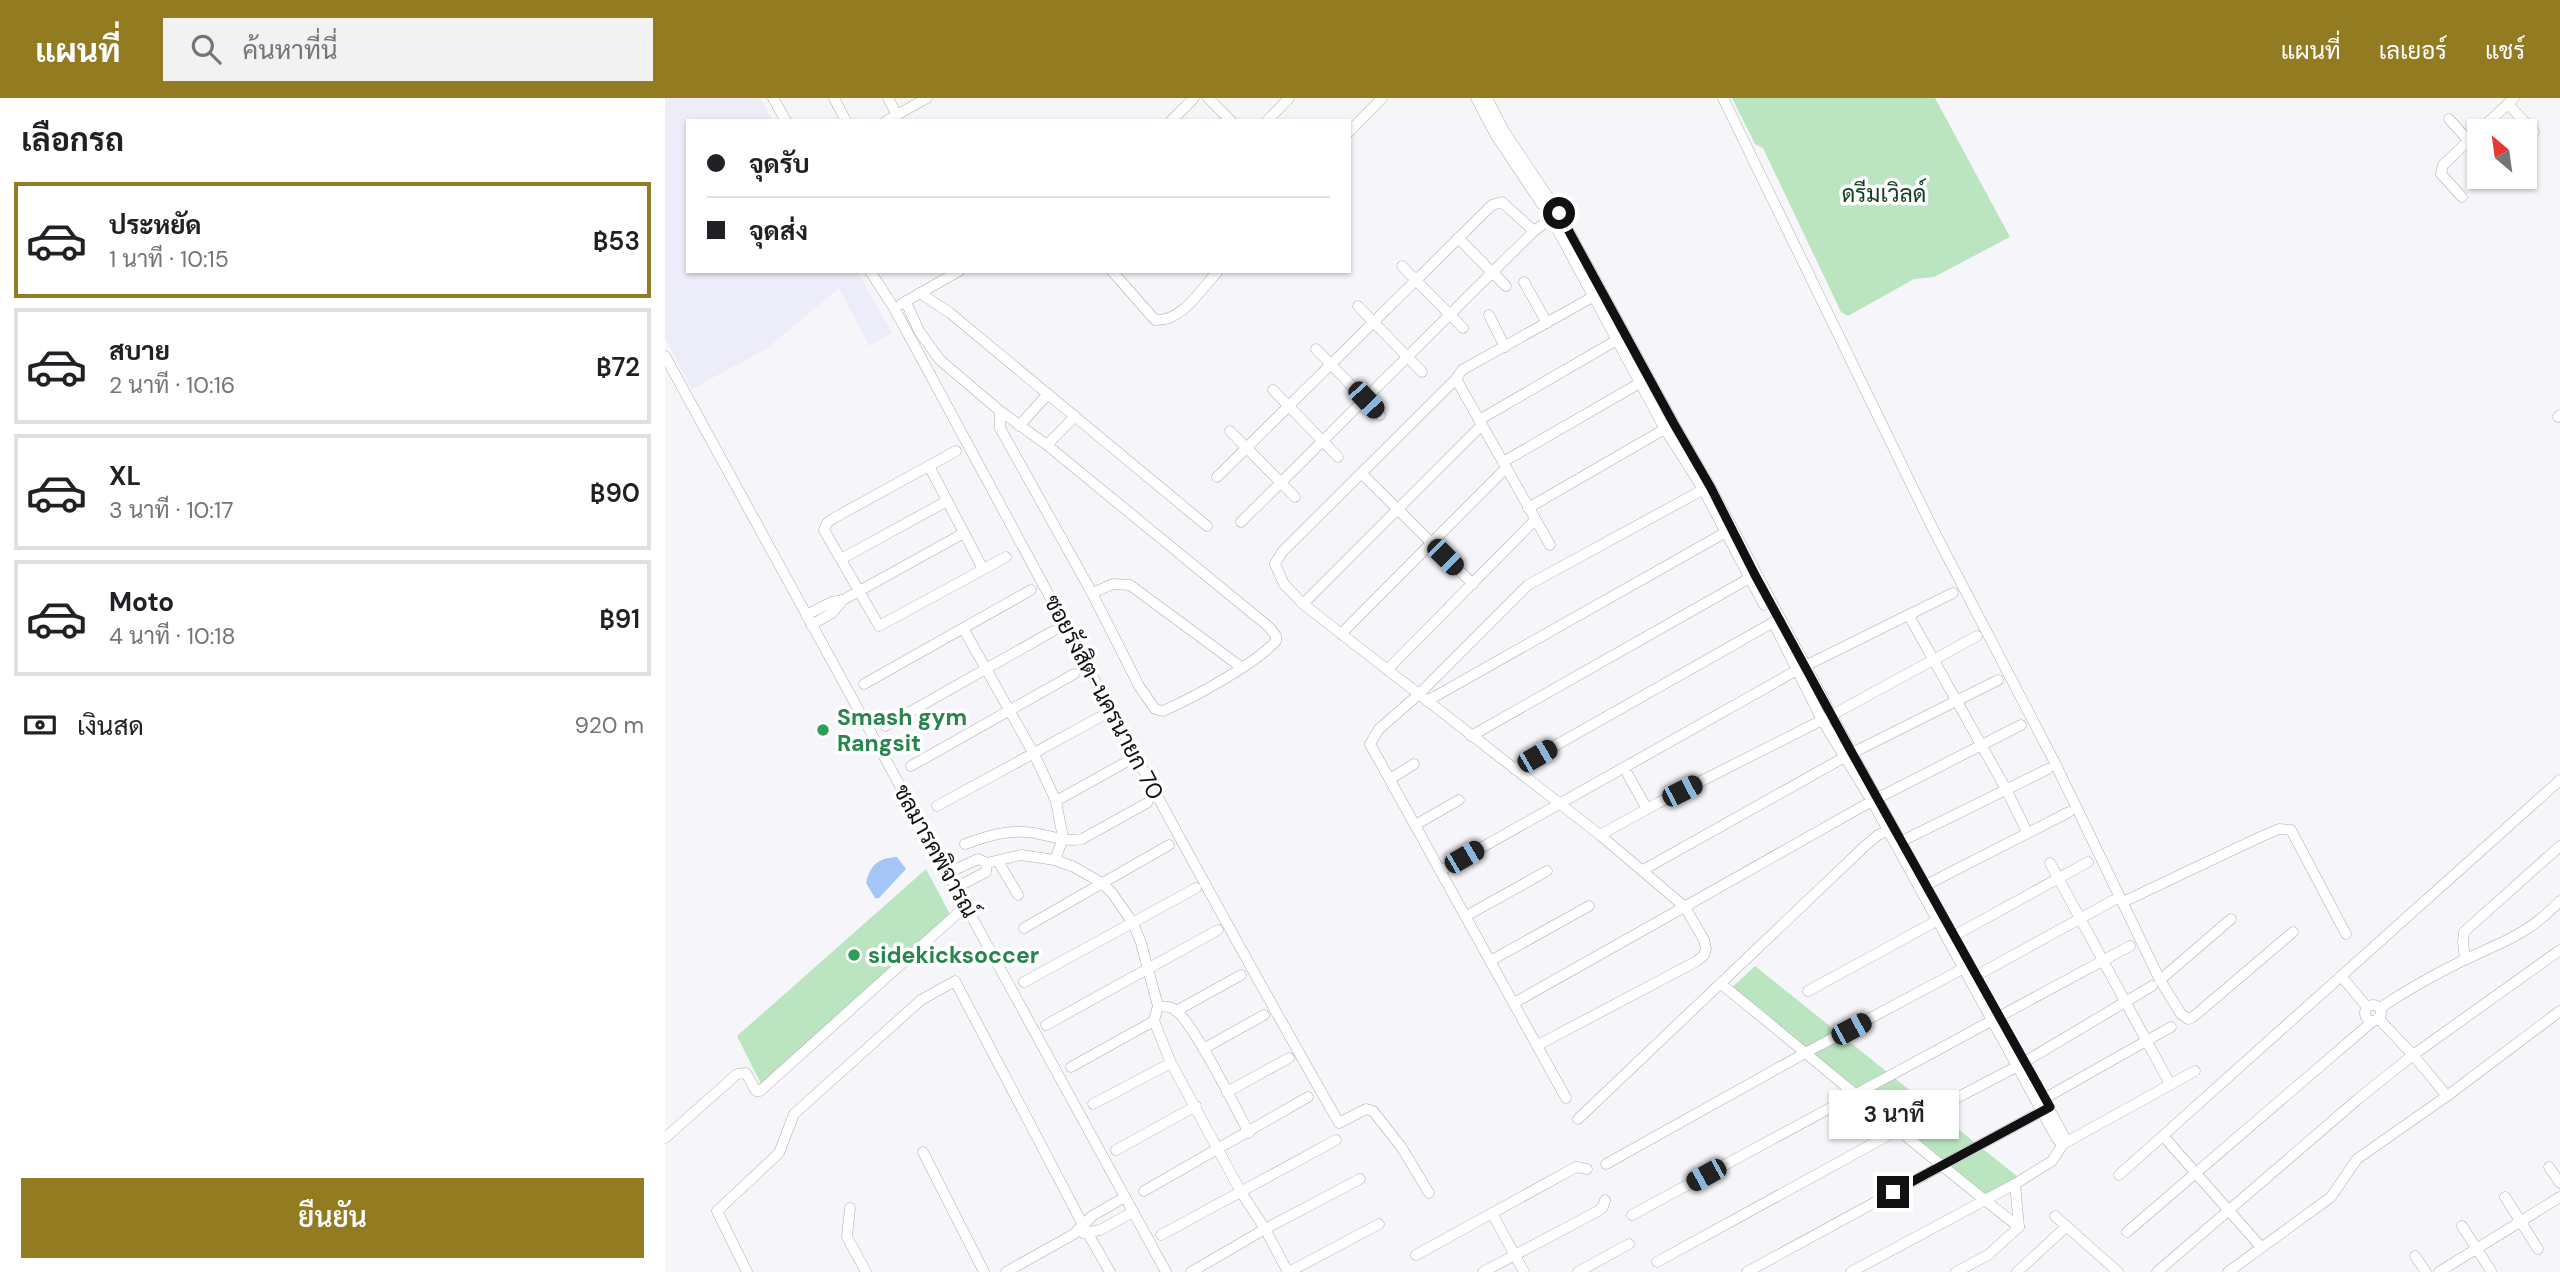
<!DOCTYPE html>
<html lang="th">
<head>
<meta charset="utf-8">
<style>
  body { margin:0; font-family:"DM Sans",Sarabun,sans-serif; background:#f2f2f2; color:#202124; height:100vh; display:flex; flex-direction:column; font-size:26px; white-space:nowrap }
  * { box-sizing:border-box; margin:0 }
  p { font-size:23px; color:#757577 }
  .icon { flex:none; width:38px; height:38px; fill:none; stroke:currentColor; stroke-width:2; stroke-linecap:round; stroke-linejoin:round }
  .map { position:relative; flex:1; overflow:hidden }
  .drawer { display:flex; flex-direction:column; background:#fff; width:665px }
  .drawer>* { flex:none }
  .hud { position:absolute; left:21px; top:21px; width:665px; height:154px; border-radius:0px; box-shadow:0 2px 5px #0004; display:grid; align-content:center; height:154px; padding:0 21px; background:#fff }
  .needle { width:46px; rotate:331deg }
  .controls { position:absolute; left:1802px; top:21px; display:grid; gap:14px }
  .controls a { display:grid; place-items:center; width:70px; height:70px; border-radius:0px; background:#fff; box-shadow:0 2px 5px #0004; font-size:35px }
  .end { position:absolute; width:32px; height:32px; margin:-16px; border:9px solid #111112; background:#fff; box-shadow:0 0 0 4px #fff }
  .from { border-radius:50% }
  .bubble { position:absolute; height:49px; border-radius:0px; background:#fff; box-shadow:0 2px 5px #0004; font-size:23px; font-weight:600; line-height:49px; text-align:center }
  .car { position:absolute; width:21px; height:42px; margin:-21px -10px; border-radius:9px; box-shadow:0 0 5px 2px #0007; background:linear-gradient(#222 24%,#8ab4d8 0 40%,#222 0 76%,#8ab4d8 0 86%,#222 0) }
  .hud b { display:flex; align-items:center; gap:24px; height:66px; font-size:26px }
  .hud b+b { border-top:2px solid #e0e0e0 }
  .hud i { width:18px; height:18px; background:#202124 }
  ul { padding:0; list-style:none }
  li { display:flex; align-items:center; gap:21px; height:116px; margin:0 14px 10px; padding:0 7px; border:4px solid #e0e0e0; border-radius:0px }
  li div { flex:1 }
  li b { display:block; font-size:26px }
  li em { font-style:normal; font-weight:600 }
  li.selected { border-color:#937b22 }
  li>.icon { width:63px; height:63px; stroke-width:1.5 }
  h2 { padding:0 21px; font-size:32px; line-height:84px }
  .pay { display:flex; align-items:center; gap:18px; height:77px; padding:0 21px; font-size:26px }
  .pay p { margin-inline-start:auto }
  .cta { display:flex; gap:14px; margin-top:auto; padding:14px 21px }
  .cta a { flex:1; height:80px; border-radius:0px; background:#937b22; color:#fff; font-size:28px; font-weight:600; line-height:80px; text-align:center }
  header { display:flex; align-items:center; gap:42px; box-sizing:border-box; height:98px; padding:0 35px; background:#937b22; color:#fff }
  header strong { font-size:33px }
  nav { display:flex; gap:38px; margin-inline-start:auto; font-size:24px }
  .search { width:490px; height:63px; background:#f2f2f2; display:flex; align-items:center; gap:18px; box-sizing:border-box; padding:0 24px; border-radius:0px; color:#757577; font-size:26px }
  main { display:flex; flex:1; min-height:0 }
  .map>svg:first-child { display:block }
  .built { fill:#ededf9 }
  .green { fill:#bae5c0 }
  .water { fill:#a4c5f5 }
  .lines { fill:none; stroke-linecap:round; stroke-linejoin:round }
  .minor-casing { stroke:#adadb1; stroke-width:11 }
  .minor { stroke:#fff; stroke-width:10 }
  .route { stroke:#111112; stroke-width:9 }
  .leisure-dot { fill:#2e9e5b; stroke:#fff; stroke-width:2.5 }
  .labels { text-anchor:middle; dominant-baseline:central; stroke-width:7; stroke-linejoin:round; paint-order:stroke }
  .park-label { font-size:23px; fill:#113e1d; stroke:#fff }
  .street-label { font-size:23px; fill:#111112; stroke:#fff }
  .leisure-label { font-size:23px; font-weight:bold; fill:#27864d; stroke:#fff; text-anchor:start }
</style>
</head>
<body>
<header>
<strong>แผนที่</strong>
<div class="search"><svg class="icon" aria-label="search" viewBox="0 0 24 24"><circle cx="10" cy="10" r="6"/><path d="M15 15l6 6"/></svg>ค้นหาที่นี่</div>
<nav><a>แผนที่</a><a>เลเยอร์</a><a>แชร์</a></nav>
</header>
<main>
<section class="drawer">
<h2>เลือกรถ</h2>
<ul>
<li class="selected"><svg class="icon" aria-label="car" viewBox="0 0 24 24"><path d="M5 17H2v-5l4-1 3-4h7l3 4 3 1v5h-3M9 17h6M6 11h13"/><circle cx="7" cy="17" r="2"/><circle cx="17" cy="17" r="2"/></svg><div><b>ประหยัด</b><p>1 นาที · 10:15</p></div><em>฿53</em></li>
<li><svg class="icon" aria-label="car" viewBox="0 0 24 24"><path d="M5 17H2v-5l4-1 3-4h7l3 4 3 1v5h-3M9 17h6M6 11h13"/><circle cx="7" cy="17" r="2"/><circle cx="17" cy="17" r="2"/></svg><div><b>สบาย</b><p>2 นาที · 10:16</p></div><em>฿72</em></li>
<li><svg class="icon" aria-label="car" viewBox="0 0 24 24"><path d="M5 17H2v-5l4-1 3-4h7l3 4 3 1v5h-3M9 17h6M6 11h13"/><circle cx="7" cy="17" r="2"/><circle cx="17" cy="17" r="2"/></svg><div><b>XL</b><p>3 นาที · 10:17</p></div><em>฿90</em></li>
<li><svg class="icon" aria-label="car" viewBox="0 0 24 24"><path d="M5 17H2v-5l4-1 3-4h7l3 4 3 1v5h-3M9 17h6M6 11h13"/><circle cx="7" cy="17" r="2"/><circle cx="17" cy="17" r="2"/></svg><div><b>Moto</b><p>4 นาที · 10:18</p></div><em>฿91</em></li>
</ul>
<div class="pay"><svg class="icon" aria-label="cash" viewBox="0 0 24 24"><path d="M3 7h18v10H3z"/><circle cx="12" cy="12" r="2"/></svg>เงินสด<p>920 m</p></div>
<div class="cta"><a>ยืนยัน</a></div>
</section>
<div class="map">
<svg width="1895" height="1174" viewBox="0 0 1895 1174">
  <rect width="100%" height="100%" fill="#f6f6fa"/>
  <path class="built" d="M0 0H95L108 23H23V173H192L227 235 204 248 174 190 103 250 27 291 0 240Z"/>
  <g class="green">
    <path d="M1067 0H1270L1345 139 1269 179 1249 181 1183 218 1176 214 1098 50 1090 46Z"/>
    <path d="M261 771 286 818 97 988 72 938Z"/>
    <path d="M1090 868 1353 1079 1315 1102 1062 894Z"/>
  </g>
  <path class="water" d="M232 759 241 771 214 800H210L201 785C205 767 213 760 232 759Z"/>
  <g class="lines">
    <g class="minor-casing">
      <g id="minor">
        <path d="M108 0 121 23"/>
        <path d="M169 0 181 23"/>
        <path d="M223 0 232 17"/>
        <path d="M543 0 566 23"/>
        <path d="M811 0 830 36 886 120 1000 331 1038 391 1099 507"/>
        <path d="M822 0 839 33 894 115 1009 326 1046 390 1187 655 1399 1038 1398 1046 1387 1063 1350 1086 1186 1174"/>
        <path d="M1058 0 1268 431 1389 663 1495 882 1516 916 1523 921 1528 919 1628 834"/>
        <path d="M1843 6 1869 34"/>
        <path d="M1784 21 1803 42"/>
        <path d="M221 23 262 0"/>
        <path d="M506 23 529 0"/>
        <path d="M602 23 624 0"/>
        <path d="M684 34 717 0"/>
        <path d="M1807 38 1815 46"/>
        <path d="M1797 99 1776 76 1778 67 1849 0"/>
        <path d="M793 140 841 188"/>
        <path d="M737 168 798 230"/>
        <path d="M205 173 229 210C377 482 520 756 674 1025L701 1011 708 1013 737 1050 764 1095"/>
        <path d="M447 173 490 222C517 224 536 191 553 173"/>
        <path d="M859 184 882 225"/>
        <path d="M255 195 285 215 542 428"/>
        <path d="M241 204 254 233 275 262 335 313 382 347 604 529 611 538V543C590 566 528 600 498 613L490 611 474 588 427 495 335 330V313"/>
        <path d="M236 206 294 173"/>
        <path d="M693 208 757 274"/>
        <path d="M824 217 840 249"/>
        <path d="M651 251 715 317"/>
        <path d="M0 258 501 1174"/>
        <path d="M791 281 617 454 610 466 619 486 638 506 935 737 1020 809 1039 842 1041 851 1039 857 1032 863 873 947"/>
        <path d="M608 292 673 359"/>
        <path d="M1893 319 1895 317"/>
        <path d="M814 322 957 239"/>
        <path d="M354 328 383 296"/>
        <path d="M565 333 630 399"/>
        <path d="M382 347 410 318"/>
        <path d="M291 353 169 420 162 425 159 432 214 528 341 459"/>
        <path d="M838 364 980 282"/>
        <path d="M264 368 318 471"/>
        <path d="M697 376 808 486"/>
        <path d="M552 379 827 107 837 104 869 133"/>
        <path d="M863 410 1005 328"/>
        <path d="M576 424 869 133 891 117"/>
        <path d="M885 447 791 281 797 272 933 196"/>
        <path d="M176 461 282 403"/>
        <path d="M427 495 448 486 465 487 576 569"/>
        <path d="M638 506 817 327"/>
        <path d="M141 517 167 504 178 502 299 435"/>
        <path d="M1244 518 1341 691 1362 734"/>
        <path d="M146 527 167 515 178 502"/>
        <path d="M1111 530 1157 622 1207 703 1392 1041 1398 1046"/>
        <path d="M299 532 369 656 391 703 398 740 390 762"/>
        <path d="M676 536 841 370"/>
        <path d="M722 572 870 422"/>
        <path d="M199 586 366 492"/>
        <path d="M762 603 1063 433"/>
        <path d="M220 628 388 533"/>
        <path d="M806 638 1090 477"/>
        <path d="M246 668 409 576"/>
        <path d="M849 671 1114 521"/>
        <path d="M963 677 982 711"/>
        <path d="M725 681 749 666"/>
        <path d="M391 703 463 663"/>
        <path d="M272 708 435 619"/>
        <path d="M750 727 794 702"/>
        <path d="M935 737 993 705 1167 617 1312 538"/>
        <path d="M1237 743 1383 671"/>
        <path d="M300 746C320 739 340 732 361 734 379 735 399 745 417 741L482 705"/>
        <path d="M333 763 353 797"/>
        <path d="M1385 765 1505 986"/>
        <path d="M978 772 1187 655 1333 582"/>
        <path d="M775 773 1134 571 1288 495"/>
        <path d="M283 775 313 761 322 765 356 757 390 762 409 769 437 785 447 795 468 825 476 845 493 908 489 923 506 965 576 1094 600 1131 623 1174"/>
        <path d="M1261 787 1404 714"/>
        <path d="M292 789 321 774 322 765"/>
        <path d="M1458 804 1593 740 1614 731 1626 732 1681 836"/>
        <path d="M801 818 882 773"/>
        <path d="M359 830 504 747"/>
        <path d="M1285 840 1423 764"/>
        <path d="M1800 862 1798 844 1799 834 1895 748"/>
        <path d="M825 863 924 808"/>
        <path d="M1676 878 1702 909"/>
        <path d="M1307 880 1449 802"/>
        <path d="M1495 882 1566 821"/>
        <path d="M359 884 531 790"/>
        <path d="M1056 886C1156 966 1253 1051 1354 1129"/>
        <path d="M1143 893 1275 821"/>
        <path d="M849 905 1207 703 1356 627"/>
        <circle cx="1708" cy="915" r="8"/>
        <path d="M493 908C498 909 505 908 509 911 528 923 571 1011 584 1035"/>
        <path d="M1715 910C1740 893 1767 878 1795 864 1838 843 1860 839 1895 803"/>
        <path d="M511 913 576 877"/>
        <path d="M1713 920 1748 957 1782 998 1895 913"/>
        <path d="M381 927 553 832"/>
        <path d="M538 951 599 917"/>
        <path d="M406 969 489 923"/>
        <path d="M562 994 624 960"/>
        <path d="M901 1000 705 646 714 631 753 597 863 487 1041 390"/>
        <path d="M1375 1003 1506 929"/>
        <path d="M428 1006 506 965"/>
        <path d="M1280 1006 1351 969 1487 888"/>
        <path d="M913 1021 1200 748 1213 737 1226 731"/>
        <path d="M1499 1039 1596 1149"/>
        <path d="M0 1040 72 976 81 975 91 993H95L302 807"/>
        <path d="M1398 1046 1530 973"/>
        <path d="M451 1052 531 1008"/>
        <path d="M258 1054 319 1174"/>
        <path d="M941 1066 1142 954 1301 869"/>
        <path d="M1884 1069 1895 1085"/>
        <path d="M1454 1077 1895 682"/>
        <path d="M479 1093 643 999"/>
        <path d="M1840 1099 1873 1151"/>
        <path d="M185 1110 182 1139 201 1174"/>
        <path d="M827 1115 859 1174"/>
        <path d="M967 1117 1465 848"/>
        <path d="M1390 1118 1453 1174"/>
        <path d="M1797 1128 1826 1173"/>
        <path d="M1462 1134 1708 923"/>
        <path d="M418 1135 435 1132 468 1114"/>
        <path d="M496 1137 671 1042"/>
        <path d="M751 1157 911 1069 922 1071"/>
        <path d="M1750 1158 1761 1174"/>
        <path d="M992 1164 1233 1032"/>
        <path d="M82 1174 52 1113 114 1055 129 1016 256 902 290 883 418 1127 445 1174"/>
        <path d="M341 1174 409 1136 427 1118 460 1099"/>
        <path d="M526 1174 600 1131 695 1081"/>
        <path d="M624 1174 714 1126"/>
        <path d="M818 1174 933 1113 938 1109 940 1102"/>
        <path d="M913 1174 964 1146"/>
        <path d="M1082 1174 1381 1011"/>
        <path d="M1291 1174 1323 1157 1354 1129 1350 1086"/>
        <path d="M1352 1174 1402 1128"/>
        <path d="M1492 1174 1693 1001 1748 957 1895 852"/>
        <path d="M1563 1174 1666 1099 1692 1061 1782 998"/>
        <path d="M1774 1174 1895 1099"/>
      </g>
    </g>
    <use href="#minor" class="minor"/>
  </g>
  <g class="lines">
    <path class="route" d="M894 115 1009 326 1046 390 1090 477 1187 655 1385 1009 1228 1094"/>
  </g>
  <g class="leisure-dot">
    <circle cx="158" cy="632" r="7"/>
    <circle cx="189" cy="857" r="7"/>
  </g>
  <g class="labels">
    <g class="park-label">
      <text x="1219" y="96">ดรีมเวิลด์</text>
    </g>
    <g class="street-label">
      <text transform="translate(439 599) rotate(62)">ซอยรังสิต-นครนายก 70</text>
      <text transform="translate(271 753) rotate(61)">ชลมารคพิจารณ์</text>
    </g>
    <g class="leisure-label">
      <text x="172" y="619">Smash gym<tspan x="172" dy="26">Rangsit</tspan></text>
      <text x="203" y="857">sidekicksoccer</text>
    </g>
  </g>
</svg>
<div class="controls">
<a><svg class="needle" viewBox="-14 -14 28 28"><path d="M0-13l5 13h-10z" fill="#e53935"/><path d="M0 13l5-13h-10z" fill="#757577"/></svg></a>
</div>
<i class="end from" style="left:894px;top:115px"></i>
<i class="end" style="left:1228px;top:1094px"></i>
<div class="bubble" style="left:1164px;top:992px;width:130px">3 นาที</div>
<i class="car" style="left:701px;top:302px;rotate:137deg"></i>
<i class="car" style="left:780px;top:459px;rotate:135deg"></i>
<i class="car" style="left:872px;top:658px;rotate:60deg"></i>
<i class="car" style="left:1017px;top:693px;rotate:63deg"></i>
<i class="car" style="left:799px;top:759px;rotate:60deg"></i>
<i class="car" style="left:1186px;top:931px;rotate:62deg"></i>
<i class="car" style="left:1041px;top:1077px;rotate:241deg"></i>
<div class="hud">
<b><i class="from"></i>จุดรับ</b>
<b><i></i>จุดส่ง</b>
</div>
</div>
</main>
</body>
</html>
